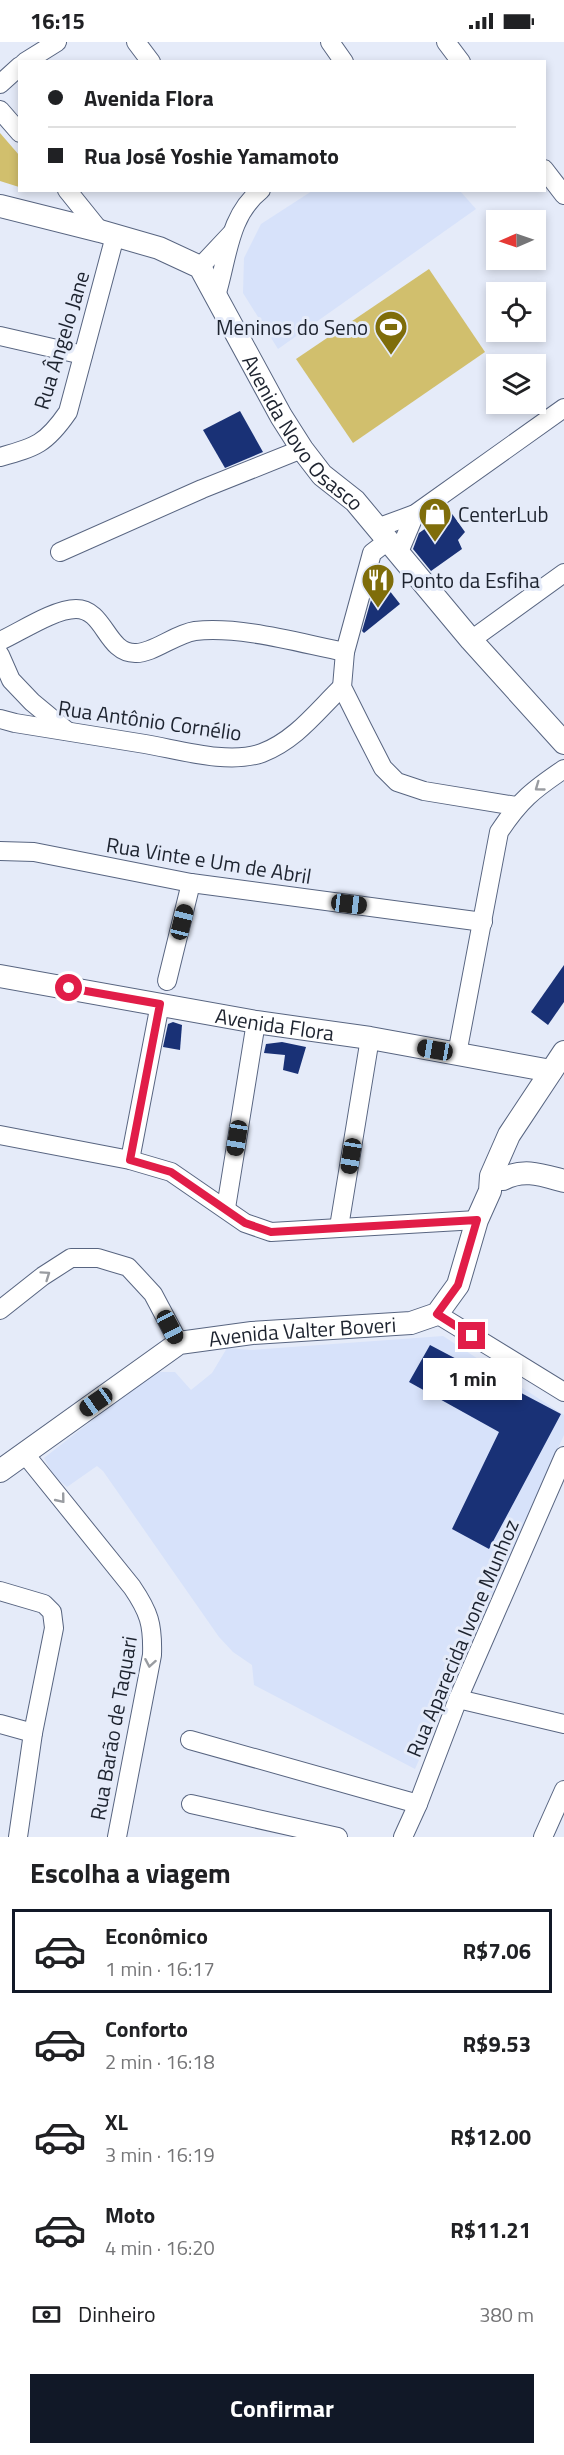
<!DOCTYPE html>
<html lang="pt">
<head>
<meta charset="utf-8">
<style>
  body { margin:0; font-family:"Titillium Web",sans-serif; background:#f6f6f6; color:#202124; height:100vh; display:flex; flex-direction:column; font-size:22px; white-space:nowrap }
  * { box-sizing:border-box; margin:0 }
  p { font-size:20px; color:#757577 }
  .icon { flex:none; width:33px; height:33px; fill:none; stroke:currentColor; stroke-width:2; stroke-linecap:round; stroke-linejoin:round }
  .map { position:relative; height:1795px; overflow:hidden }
  .panel { display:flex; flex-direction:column; background:#fff; flex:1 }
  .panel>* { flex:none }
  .banner { position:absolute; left:18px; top:18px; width:528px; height:132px; border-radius:0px; box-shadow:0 3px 9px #0003; display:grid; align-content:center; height:132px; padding:0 30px; background:#fff }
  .needle { width:39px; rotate:268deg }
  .buttons { position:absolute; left:486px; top:168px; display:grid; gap:12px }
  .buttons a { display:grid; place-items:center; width:60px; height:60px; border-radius:0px; background:#fff; box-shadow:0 3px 9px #0003; font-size:30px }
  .end { position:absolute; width:27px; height:27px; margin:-14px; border:8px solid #e11d48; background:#fff; box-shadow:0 0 0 3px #fff }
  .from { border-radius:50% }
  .bubble { position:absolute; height:42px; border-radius:0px; background:#fff; box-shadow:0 3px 9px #0003; font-size:20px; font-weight:700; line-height:42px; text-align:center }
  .car { position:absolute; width:18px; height:36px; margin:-18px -9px; border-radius:8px; box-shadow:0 0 4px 2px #0007; background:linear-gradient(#222 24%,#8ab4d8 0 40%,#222 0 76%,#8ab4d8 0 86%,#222 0) }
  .banner b { display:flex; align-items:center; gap:21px; height:57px; font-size:22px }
  .banner b+b { border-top:2px solid #e0e0e0 }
  .banner i { width:15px; height:15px; background:#202124 }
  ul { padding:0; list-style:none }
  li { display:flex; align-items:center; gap:18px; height:84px; margin:0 12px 9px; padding:0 18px; border:3px solid transparent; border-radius:0px }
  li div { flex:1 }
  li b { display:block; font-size:22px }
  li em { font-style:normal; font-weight:700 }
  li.selected { border-color:#111827 }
  li>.icon { width:54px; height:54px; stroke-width:1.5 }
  h2 { padding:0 30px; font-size:27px; line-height:72px }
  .pay { display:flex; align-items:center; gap:15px; height:66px; padding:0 30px; font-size:22px }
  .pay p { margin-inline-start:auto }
  .cta { display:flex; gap:12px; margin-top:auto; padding:12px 30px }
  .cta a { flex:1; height:69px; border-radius:0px; background:#111827; color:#fff; font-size:24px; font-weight:700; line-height:69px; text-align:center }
  .status { display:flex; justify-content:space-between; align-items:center; height:42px; padding:0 30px; background:#fff; direction:ltr }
  .status svg { height:16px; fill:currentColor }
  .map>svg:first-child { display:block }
  .built { fill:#d7e2fa }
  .green { fill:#d1bf6d }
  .building { fill:#193176 }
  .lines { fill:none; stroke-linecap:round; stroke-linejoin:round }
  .minor-casing { stroke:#586581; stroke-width:20 }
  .major-casing { stroke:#586581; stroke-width:24 }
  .minor { stroke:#fff; stroke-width:18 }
  .major { stroke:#fff; stroke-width:22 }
  .oneway { stroke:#999ca1 }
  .route { stroke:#e11d48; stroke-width:8 }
  .labels { text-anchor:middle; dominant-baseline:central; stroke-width:6; stroke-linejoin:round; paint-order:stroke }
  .poi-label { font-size:21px; fill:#1d232f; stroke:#e5ebf9; text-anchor:start }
  .street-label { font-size:21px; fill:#1d232f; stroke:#e5ebf9 }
</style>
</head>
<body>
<div class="status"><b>16:15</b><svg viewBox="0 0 49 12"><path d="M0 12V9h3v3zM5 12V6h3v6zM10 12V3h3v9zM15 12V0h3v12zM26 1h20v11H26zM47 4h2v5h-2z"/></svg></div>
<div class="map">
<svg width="564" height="1795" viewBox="0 0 564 1795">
  <rect width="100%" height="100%" fill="#e5ebf9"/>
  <g class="built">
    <path d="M312 149H460L476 167 278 307 243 251 244 216 261 182Z"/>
    <path d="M443 1294 564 1373V1393L415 1727 254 1643 252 1623 233 1610 219 1595 103 1429 97 1424 67 1445 54 1434 44 1416 154 1330H175L191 1348 212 1331 227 1306 252 1308Z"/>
  </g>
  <g class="green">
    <path d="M0 91 19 113V145L0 139Z"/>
    <path d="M429 227 485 310 353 401 296 317Z"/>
  </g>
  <g class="building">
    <path d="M240 369 263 410 225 426 203 388Z"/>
    <path d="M450 469 465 490 458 498 462 507 431 529 413 507 419 491Z"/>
    <path d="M378 534 400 562 364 591 362 589Z"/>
    <path d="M564 923V960L548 983 531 970Z"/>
    <path d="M173 980 182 983 180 1008 163 1005 168 982Z"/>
    <path d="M282 1000 306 1005 298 1032 283 1028 285 1013 264 1011 266 1002Z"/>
    <path d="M430 1303 561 1372 489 1507 452 1487 499 1390 409 1340Z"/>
  </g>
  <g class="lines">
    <g class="minor-casing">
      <g id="minor">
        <path d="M136 0 151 20"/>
        <path d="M330 0 344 20"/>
        <path d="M446 0 461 20"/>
        <path d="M25 20 57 0"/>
        <path d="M0 42 20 24"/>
        <path d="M0 68 20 91"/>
        <path d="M544 127 564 153"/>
        <path d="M67 148 100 189"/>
        <path d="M200 225 231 192"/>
        <path d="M216 254C228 216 228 174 261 148"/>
        <path d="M0 294 83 313"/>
        <path d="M0 415C36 405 46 402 68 370L115 194"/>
        <path d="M377 486 415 472 564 366"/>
        <path d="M389 498 372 511 345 610 342 645 362 685 383 726 397 740 424 749 516 764"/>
        <path d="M60 510 202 447 302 407"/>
        <path d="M399 510 415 472"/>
        <path d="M471 598 564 531"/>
        <path d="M0 599C20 590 54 567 76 567 105 567 106 611 135 611 152 612 175 592 195 589 242 584 299 601 345 610"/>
        <path d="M0 613 11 638 32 660 67 689"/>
        <path d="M0 677 15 681C58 688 102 695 145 702 180 708 229 723 262 711 296 698 317 669 342 645"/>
        <path d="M0 809 34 810 191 841 483 880"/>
        <path d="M167 939 191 841"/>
        <path d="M457 1012 499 790C520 758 533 748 564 727"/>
        <path d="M0 1093 130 1118 171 1130 245 1181 271 1190 477 1178"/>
        <path d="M130 1118 160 962"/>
        <path d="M226 1166 256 980"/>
        <path d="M339 1185 370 996"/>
        <path d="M0 1268 43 1234 71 1216H98L128 1225 153 1252 179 1301"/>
        <path d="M437 1272 564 1350"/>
        <path d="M24 1411 132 1545C149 1570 153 1582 152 1613L117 1795"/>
        <path d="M0 1549 44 1562 52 1570 54 1586 33 1691 18 1795"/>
        <path d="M458 1657 564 1682"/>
        <path d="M0 1682 33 1691"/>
        <path d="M190 1698 418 1762"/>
        <path d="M191 1762 338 1795"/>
        <path d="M403 1795 418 1762 458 1657 564 1414"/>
        <path d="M543 1795 564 1748"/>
      </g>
    </g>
    <g class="major-casing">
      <g id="major">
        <path id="s1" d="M0 164 100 189 159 206 200 225 281 374 302 407 322 433 355 459 471 598 564 701"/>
        <path id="s2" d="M0 934 256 980 370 996 551 1029"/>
        <path d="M503 1137C524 1126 542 1133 564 1139"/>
        <path id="s3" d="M0 1429 179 1301 252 1291 411 1281 437 1272 458 1243 477 1178 490 1149 491 1134 509 1093 564 1010"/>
      </g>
    </g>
    <use href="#minor" class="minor"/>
    <use href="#major" class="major"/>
  </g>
  <defs><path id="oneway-chevron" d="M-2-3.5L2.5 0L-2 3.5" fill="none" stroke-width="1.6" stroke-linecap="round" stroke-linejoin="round" transform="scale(1.5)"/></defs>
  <g class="oneway">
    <use href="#oneway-chevron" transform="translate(539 745) rotate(144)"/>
    <use href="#oneway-chevron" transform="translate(46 1233) rotate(-35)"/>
    <use href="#oneway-chevron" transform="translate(61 1457) rotate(51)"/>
    <use href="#oneway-chevron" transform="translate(150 1621) rotate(100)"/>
  </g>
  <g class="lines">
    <path class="route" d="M69 946 160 962 130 1118 171 1130 245 1181 271 1190 477 1178 458 1243 437 1272 472 1294"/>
  </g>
  <defs>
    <g id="stadium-pin" transform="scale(1.725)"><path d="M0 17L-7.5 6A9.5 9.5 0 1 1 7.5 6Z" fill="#7f6d0a" stroke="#e5ebf9"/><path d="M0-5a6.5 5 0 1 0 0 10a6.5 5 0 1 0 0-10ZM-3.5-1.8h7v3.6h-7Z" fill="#fff"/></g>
    <g id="shop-pin" transform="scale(1.725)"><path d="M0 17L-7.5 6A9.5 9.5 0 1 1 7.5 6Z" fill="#7f6d0a" stroke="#e5ebf9"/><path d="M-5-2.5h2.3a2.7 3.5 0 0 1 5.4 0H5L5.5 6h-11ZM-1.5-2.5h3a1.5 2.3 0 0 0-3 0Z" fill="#fff"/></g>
    <g id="restaurant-pin" transform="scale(1.725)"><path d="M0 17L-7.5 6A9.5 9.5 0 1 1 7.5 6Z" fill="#7f6d0a" stroke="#e5ebf9"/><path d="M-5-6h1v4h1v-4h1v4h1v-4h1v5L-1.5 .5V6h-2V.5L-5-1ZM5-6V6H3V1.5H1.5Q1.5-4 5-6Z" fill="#fff"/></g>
  </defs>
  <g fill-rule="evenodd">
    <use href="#stadium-pin" x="391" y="285"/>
    <use href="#shop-pin" x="435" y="472"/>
    <use href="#restaurant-pin" x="378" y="538"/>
  </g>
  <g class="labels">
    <g class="poi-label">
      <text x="368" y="285" text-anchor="end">Meninos do Seno</text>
      <text x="458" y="472">CenterLub</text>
      <text x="401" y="538">Ponto da Esfiha</text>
    </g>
    <g class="street-label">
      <text transform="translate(61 298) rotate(-73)">Rua Ângelo Jane</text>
      <text stroke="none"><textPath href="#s1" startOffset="406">Avenida Novo Osasco</textPath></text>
      <text transform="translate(150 678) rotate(8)">Rua Antônio Cornélio</text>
      <text transform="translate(209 818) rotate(9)">Rua Vinte e Um de Abril</text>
      <text stroke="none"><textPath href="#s2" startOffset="279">Avenida Flora</textPath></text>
      <text stroke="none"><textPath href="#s3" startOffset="344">Avenida Valter Boveri</textPath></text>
      <text transform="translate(462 1596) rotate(-67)">Rua Aparecida Ivone Munhoz</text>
      <text transform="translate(113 1686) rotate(-80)">Rua Barão de Taquari</text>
    </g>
  </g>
</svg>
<div class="buttons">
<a><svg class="needle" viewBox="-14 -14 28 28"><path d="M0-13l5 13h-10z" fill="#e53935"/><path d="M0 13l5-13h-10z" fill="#757577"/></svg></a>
<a><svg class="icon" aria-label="locate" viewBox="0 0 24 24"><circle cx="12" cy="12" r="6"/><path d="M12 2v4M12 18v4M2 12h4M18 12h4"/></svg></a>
<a><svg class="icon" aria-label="layers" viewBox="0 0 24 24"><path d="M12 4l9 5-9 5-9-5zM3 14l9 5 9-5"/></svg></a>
</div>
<i class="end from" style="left:69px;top:946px"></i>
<i class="end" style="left:472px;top:1294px"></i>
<div class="bubble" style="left:423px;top:1316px;width:99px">1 min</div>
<i class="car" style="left:349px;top:862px;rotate:97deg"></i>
<i class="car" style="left:182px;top:880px;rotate:14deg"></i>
<i class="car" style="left:435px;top:1008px;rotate:280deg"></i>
<i class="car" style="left:237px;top:1096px;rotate:189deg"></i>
<i class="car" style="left:351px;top:1114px;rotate:189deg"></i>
<i class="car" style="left:170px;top:1285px;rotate:152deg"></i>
<i class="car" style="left:96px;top:1360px;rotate:235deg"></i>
<div class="banner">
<b><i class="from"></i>Avenida Flora</b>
<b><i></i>Rua José Yoshie Yamamoto</b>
</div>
</div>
<section class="panel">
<h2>Escolha a viagem</h2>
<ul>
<li class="selected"><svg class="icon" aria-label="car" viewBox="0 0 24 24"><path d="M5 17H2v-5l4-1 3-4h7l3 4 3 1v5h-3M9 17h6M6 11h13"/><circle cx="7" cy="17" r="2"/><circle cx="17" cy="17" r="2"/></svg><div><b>Econômico</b><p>1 min · 16:17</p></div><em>R$7.06</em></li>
<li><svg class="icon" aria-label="car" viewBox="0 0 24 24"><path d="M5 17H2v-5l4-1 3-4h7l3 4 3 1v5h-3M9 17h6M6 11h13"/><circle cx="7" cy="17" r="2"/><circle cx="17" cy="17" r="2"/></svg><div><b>Conforto</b><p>2 min · 16:18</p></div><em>R$9.53</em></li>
<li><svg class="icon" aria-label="car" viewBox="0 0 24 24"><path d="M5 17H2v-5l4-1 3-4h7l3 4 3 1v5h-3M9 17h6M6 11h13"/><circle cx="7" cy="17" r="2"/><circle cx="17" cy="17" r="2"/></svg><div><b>XL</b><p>3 min · 16:19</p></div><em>R$12.00</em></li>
<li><svg class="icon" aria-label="car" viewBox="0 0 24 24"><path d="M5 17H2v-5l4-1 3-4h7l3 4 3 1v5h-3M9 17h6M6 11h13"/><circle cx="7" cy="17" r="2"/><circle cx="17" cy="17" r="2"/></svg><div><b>Moto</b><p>4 min · 16:20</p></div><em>R$11.21</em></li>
</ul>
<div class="pay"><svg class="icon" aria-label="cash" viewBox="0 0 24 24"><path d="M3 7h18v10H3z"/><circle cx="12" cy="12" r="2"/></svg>Dinheiro<p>380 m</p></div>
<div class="cta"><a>Confirmar</a></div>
</section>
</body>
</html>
